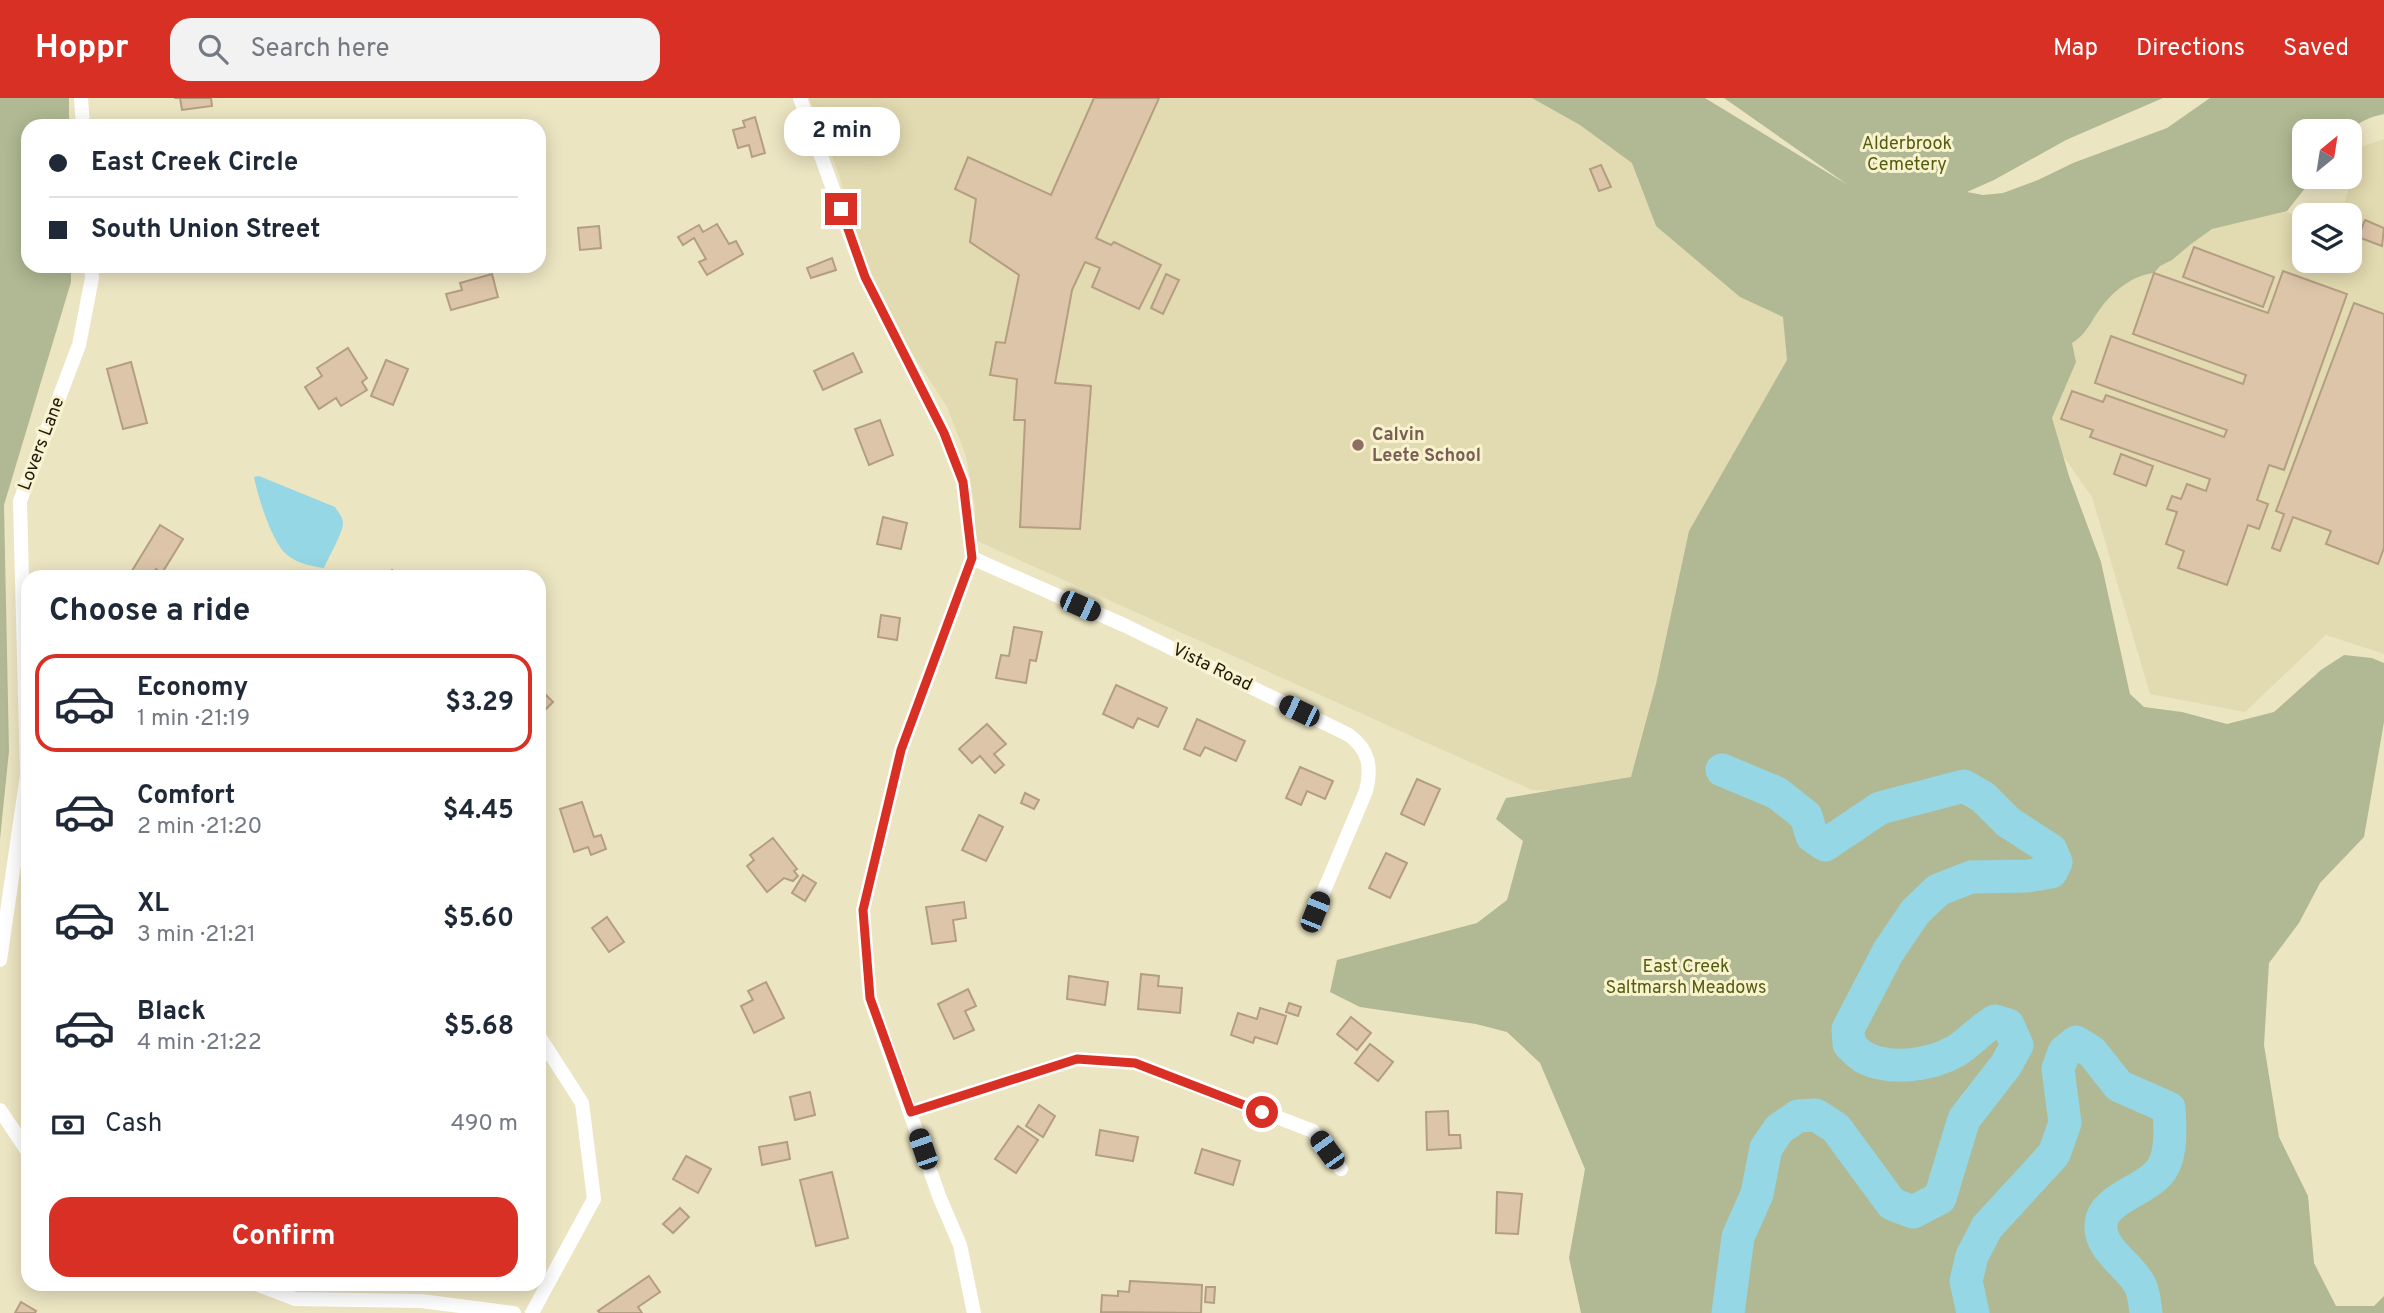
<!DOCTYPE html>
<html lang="en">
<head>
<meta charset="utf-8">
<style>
  body { margin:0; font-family:Overpass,sans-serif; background:#f2f2f3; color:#1f2937; height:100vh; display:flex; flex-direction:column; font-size:26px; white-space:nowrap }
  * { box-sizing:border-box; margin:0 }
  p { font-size:23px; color:#747a83 }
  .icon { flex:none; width:38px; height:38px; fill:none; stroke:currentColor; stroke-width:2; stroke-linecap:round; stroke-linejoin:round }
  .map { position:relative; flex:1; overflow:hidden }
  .details { position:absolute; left:21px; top:472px; width:525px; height:721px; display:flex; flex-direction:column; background:#fff; border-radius:21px; box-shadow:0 4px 18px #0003 }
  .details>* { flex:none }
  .banner { position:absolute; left:21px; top:21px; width:525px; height:154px; border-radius:21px; box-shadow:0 4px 18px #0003; display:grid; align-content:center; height:154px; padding:0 28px; background:#fff }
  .needle { width:46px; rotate:30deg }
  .controls { position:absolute; left:2292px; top:21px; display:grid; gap:14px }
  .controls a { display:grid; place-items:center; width:70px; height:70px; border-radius:14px; background:#fff; box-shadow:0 4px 18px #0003; font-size:35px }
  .end { position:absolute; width:32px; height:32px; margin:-16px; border:9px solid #d93025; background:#fff; box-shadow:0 0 0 4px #fff }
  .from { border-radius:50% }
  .bubble { position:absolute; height:49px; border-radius:21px; background:#fff; box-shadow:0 4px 18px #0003; font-size:23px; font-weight:700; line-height:49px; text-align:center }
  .car { position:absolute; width:21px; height:42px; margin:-21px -10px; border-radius:9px; box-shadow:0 0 5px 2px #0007; background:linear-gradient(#222 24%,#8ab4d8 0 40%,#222 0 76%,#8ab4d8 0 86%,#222 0) }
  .banner b { display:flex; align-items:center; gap:24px; height:66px; font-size:26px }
  .banner b+b { border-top:2px solid #e0e1e3 }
  .banner i { width:18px; height:18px; background:#1f2937 }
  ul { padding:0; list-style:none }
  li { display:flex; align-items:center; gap:21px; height:98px; margin:0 14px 10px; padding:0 14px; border:4px solid transparent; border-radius:21px }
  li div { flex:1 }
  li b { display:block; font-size:26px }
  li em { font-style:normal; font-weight:700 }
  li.on { border-color:#d93025 }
  li>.icon { width:63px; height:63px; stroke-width:1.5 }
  h2 { padding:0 28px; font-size:32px; line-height:84px }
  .pay { display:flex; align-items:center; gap:18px; height:77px; padding:0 28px; font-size:26px }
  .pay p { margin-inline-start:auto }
  .action { display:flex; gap:14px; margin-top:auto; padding:14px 28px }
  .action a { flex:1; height:80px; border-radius:21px; background:#d93025; color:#fff; font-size:28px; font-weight:700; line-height:80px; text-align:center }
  header { display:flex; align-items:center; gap:42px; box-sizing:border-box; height:98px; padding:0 35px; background:#d93025; color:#fff }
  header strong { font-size:33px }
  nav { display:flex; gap:38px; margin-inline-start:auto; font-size:24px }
  .search { width:490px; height:63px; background:#f2f2f3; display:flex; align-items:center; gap:18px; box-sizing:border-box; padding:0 24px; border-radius:21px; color:#747a83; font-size:26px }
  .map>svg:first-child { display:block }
  .built { fill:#e2dab0 }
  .green { fill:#b0b993 }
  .water { fill:#95d7e4 }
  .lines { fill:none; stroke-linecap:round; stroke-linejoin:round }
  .river { stroke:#95d7e4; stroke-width:33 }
  .building { fill:#ddc5a9; stroke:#b49e82; stroke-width:2 }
  .minor { stroke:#fff; stroke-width:14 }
  .route { stroke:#d93025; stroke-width:9 }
  .education-dot { fill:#8d6e63; stroke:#f9f2cf; stroke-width:2.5 }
  .labels { text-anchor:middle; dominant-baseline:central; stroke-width:6; stroke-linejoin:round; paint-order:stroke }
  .park-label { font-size:18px; fill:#525e0f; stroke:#f9f2cf }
  .education-label { font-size:18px; font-weight:bold; fill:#785e54; stroke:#f9f2cf; text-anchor:start }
  .street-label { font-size:18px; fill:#1e1b0e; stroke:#f9f2cf }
</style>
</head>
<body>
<header>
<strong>Hoppr</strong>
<div class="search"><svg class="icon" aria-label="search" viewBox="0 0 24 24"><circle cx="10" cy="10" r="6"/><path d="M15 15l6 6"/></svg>Search here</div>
<nav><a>Map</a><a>Directions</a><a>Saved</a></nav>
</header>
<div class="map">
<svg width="2384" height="1215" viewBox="0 0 2384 1215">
  <rect width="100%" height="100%" fill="#ece5c2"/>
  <g class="built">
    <path d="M809 0H1630L1811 219 1645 696 1532 692 975 442V410L966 358 947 309 899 235 876 190 847 106 839 76Z"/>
    <path d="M2384 41V556L2326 537 2245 614 2150 596 2092 399 2037 321 2102 178 2188 125 2274 110 2305 119V163H2350V117H2341L2361 49Z"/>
  </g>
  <g class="green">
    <path d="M0 0H69V28H28V168H71V184L4 407 9 653 0 741Z"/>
    <path d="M1532 0H1705L1848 87 1724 0H2163L2066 42 1994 82 1967 94 1983 97 2003 95 2038 82 2073 65 2167 30 2210 0H2384V16C2370 19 2360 23 2350 33H2305V79H2314L2287 113 2212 131 2191 146 2172 162 2160 168 2154 175C2133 177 2113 193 2100 211 2091 223 2086 237 2072 245L2076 264 2052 320 2069 378 2101 464 2130 596 2144 609 2182 614 2227 626 2274 614 2321 572 2344 557 2372 560 2384 565V624L2364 739 2320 785 2299 825 2269 865 2264 947 2279 1039 2308 1098 2314 1165 2336 1208H2374L2384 1198V1215H1581L1569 1160 1585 1071 1540 965 1507 934 1476 926 1360 909 1330 894 1337 862 1477 825 1507 802 1523 743 1496 721 1506 700 1631 679 1656 586 1689 433 1787 262 1783 219 1740 199 1656 128 1632 65 1580 27Z"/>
  </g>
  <path class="water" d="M259 378 335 409C338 414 343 419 343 425 343 435 328 460 324 470 310 468 292 464 283 453 270 437 258 399 254 379Z"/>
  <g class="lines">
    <g class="river">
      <path d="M1722 672 1777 695 1806 718 1812 738 1825 747 1880 710 1964 688 1983 699 2008 724 2051 752 2056 764 2051 774 2028 778 1971 779 1938 792 1915 814 1888 854 1848 931 1849 946C1854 951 1859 957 1865 960 1892 973 1931 967 1956 953 1970 944 1981 931 1995 923L2008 927 2017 947 2006 967 1964 1021 1940 1100 1913 1114 1892 1106 1836 1030 1816 1017 1798 1018 1779 1031 1766 1050 1757 1096 1738 1139 1728 1215"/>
      <path d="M1973 1215 1966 1183 1972 1158 1987 1129 2054 1056 2065 1025 2058 971 2064 954 2076 944 2092 954 2119 988 2169 1010C2170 1029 2172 1052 2163 1069 2151 1092 2103 1099 2101 1126 2099 1153 2131 1167 2141 1189 2144 1197 2145 1207 2146 1215"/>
    </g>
  </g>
  <g class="building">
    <path d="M174 0H211L212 8 182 12 180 0Z"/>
    <path d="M1094 0H1159L1096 140 1111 147 1114 144 1161 167 1139 211 1092 189 1100 170 1085 164 1072 192 1055 285 1091 288 1080 431 1020 429 1025 322H1014L1017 281 990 277 996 244 1005 245 1019 177 970 144 976 101 955 91 968 59 1051 97Z"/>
    <path d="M755 19 765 55 752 59 749 47 738 50 733 32 745 29 743 23Z"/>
    <path d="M1601 67 1611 89 1599 93 1590 71Z"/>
    <path d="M2365 122 2384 130 2382 148 2358 139Z"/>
    <path d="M717 126 729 146 736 143 743 156 707 177 699 164 706 161 694 140 683 147 678 139 699 127 703 134Z"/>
    <path d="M599 128 601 150 580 152 578 130Z"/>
    <path d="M2194 149 2274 179 2263 209 2183 179Z"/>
    <path d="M832 160 836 172 811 180 807 170Z"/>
    <path d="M2283 173 2347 196 2284 372 2269 367 2257 402 2268 406 2259 431 2248 427 2227 487 2178 470 2184 453 2166 446 2177 414 2167 411 2172 398 2181 401 2187 386 2206 393 2210 381 2090 339 2093 332 2061 321 2072 293 2103 304 2106 297 2224 339 2227 332 2095 285 2111 238 2243 286 2246 277 2133 236 2154 175 2268 215Z"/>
    <path d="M492 176 498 199 451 212 446 196 462 192 460 185Z"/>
    <path d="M1166 176 1179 182 1163 216 1151 210Z"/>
    <path d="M2354 205 2384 216V450L2378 466 2326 446 2331 433 2293 419 2280 453 2272 450 2284 416 2276 413Z"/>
    <path d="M348 250 367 280 362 284 367 292 341 308 336 300 319 311 305 289 322 278 317 270Z"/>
    <path d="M853 255 862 274 823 292 814 273Z"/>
    <path d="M386 262 408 271 393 307 371 298Z"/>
    <path d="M131 264 147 325 123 331 107 271Z"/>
    <path d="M880 322 893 357 869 367 855 331Z"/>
    <path d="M2121 356 2153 368 2146 388 2114 376Z"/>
    <path d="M883 419 907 425 901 451 877 446Z"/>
    <path d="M160 427 183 441 162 475 156 471 151 480H136L130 476Z"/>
    <path d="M392 472 401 478 411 474 413 480H386Z"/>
    <path d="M881 517 900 520 897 542 878 539Z"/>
    <path d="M1014 529 1042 534 1036 563 1030 562 1026 585 996 580 1001 557 1009 558Z"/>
    <path d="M1116 587 1167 610 1158 629 1138 620 1133 630 1103 616Z"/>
    <path d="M539 590 553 604 539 618Z"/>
    <path d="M1197 621 1245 643 1236 663 1205 649 1200 658 1184 651Z"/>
    <path d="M987 626 1006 646 994 656 1004 667 995 675 980 658 972 665 959 651Z"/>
    <path d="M1300 669 1333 683 1325 701 1307 693 1301 707 1286 700Z"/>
    <path d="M1417 681 1440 691 1424 727 1401 716Z"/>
    <path d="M1025 695 1039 702 1034 711 1021 705Z"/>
    <path d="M582 704 594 739 601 737 606 751 591 757 588 749 574 754 560 711Z"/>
    <path d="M979 717 1003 729 986 763 962 752Z"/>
    <path d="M773 740 797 771 794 773 798 778 793 783 784 780 767 794 747 768 754 762 750 757Z"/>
    <path d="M1386 755 1407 765 1390 800 1369 790Z"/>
    <path d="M803 777 816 785 805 803 792 795Z"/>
    <path d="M964 804 966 820 953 822 956 843 932 846 926 809Z"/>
    <path d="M607 819 624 844 609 854 592 830Z"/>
    <path d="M1141 876 1159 878 1158 888 1182 890 1180 915 1138 911Z"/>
    <path d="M1069 878 1108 884 1105 907 1067 901Z"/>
    <path d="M766 884 784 920 754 935 741 908 753 902 748 893Z"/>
    <path d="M968 891 976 908 965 913 974 932 954 941 938 906Z"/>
    <path d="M1289 905 1301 909 1298 918 1286 914Z"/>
    <path d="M1260 910 1286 918 1277 946 1255 939 1253 945 1231 937 1238 915 1257 921Z"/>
    <path d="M1351 919 1371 935 1357 952 1337 936Z"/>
    <path d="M1370 946 1393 964 1378 983 1355 965Z"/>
    <path d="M810 994 815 1017 795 1022 790 999Z"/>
    <path d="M1039 1007 1055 1018 1043 1039 1026 1028Z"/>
    <path d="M1448 1013 1449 1037H1460L1461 1050 1427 1052 1426 1014Z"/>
    <path d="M1018 1028 1038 1042 1016 1075 995 1061Z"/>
    <path d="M1100 1032 1138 1039 1133 1063 1096 1057Z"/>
    <path d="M787 1044 790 1061 762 1067 759 1049Z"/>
    <path d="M1202 1051 1240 1063 1233 1087 1195 1075Z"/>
    <path d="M686 1058 711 1071 698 1095 673 1081Z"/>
    <path d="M832 1074 848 1140 816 1148 800 1082Z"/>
    <path d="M1497 1094 1522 1096 1518 1136 1496 1135Z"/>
    <path d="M680 1110 689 1119 673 1135 663 1126Z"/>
    <path d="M649 1178 660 1194 638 1209 642 1215H600L598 1213Z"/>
    <path d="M1130 1183 1202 1187 1201 1215 1101 1214 1102 1197 1118 1198V1193L1129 1194Z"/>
    <path d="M1206 1189H1215L1214 1205 1205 1204Z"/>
    <path d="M21 1204 36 1213 35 1215H15Z"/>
  </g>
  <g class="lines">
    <g class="minor">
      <path d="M81 0 83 28"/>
      <path d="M800 0 865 179 944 335 963 384 972 460 901 652 863 812 870 900 939 1098 960 1147 974 1215"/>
      <path d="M972 460 1126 528 1349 637C1369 652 1372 669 1366 693L1315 814"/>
      <path d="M0 862 27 677 20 403 79 247 92 180 91 168"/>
      <path d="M0 1012 28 1054"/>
      <path d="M911 1014 1077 961 1135 965 1313 1033 1341 1071"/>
      <path d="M256 1186 295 1201 421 1203 514 1215"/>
      <path d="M532 1215 594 1101 582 1005 539 938"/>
    </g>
  </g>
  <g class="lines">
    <path class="route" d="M841 111 865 179 944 335 963 384 972 460 901 652 863 812 870 900 911 1014 1077 961 1135 965 1262 1014"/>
  </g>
  <circle class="education-dot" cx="1358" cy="347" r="7"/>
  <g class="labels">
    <g class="park-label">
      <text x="1907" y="46">Alderbrook<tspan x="1907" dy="21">Cemetery</tspan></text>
      <text x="1686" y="869">East Creek<tspan x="1686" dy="21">Saltmarsh Meadows</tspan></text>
    </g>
    <g class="education-label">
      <text x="1372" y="337">Calvin<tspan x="1372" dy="21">Leete School</tspan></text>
    </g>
    <g class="street-label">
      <text transform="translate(42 346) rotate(-69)">Lovers Lane</text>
      <text transform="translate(1212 570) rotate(26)">Vista Road</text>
    </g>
  </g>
</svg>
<div class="controls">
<a><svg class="needle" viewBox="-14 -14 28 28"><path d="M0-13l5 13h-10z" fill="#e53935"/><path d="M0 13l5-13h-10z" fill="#747a83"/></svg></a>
<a><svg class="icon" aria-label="layers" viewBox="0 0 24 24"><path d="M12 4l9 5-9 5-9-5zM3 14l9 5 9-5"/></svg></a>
</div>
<i class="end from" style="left:1262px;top:1014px"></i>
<i class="end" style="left:841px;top:111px"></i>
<div class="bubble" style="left:784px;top:9px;width:116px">2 min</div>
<i class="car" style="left:1080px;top:508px;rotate:114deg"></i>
<i class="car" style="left:1299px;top:613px;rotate:296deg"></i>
<i class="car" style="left:1315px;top:814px;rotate:22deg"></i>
<i class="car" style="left:923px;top:1051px;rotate:341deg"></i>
<i class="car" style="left:1327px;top:1052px;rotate:324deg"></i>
<div class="banner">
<b><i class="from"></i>East Creek Circle</b>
<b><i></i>South Union Street</b>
</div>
<section class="details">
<h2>Choose a ride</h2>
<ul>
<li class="on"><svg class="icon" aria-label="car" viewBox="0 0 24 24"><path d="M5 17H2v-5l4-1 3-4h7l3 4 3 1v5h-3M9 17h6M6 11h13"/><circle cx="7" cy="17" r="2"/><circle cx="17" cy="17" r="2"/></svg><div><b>Economy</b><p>1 min · 21:19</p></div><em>$3.29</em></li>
<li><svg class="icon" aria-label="car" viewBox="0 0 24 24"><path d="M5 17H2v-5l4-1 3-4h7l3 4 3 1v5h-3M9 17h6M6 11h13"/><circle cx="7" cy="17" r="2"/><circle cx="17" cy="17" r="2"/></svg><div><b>Comfort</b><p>2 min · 21:20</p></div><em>$4.45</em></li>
<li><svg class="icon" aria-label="car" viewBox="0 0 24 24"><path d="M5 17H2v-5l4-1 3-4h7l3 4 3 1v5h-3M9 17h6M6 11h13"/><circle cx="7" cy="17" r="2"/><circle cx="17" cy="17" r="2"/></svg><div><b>XL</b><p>3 min · 21:21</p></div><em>$5.60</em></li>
<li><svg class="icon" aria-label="car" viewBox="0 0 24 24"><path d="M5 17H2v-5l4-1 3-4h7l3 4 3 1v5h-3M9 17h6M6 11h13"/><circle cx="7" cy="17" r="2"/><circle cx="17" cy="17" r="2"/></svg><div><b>Black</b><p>4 min · 21:22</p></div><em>$5.68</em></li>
</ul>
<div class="pay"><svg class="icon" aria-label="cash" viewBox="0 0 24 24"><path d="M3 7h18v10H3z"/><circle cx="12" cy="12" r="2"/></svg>Cash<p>490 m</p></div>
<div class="action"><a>Confirm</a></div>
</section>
</div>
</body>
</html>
